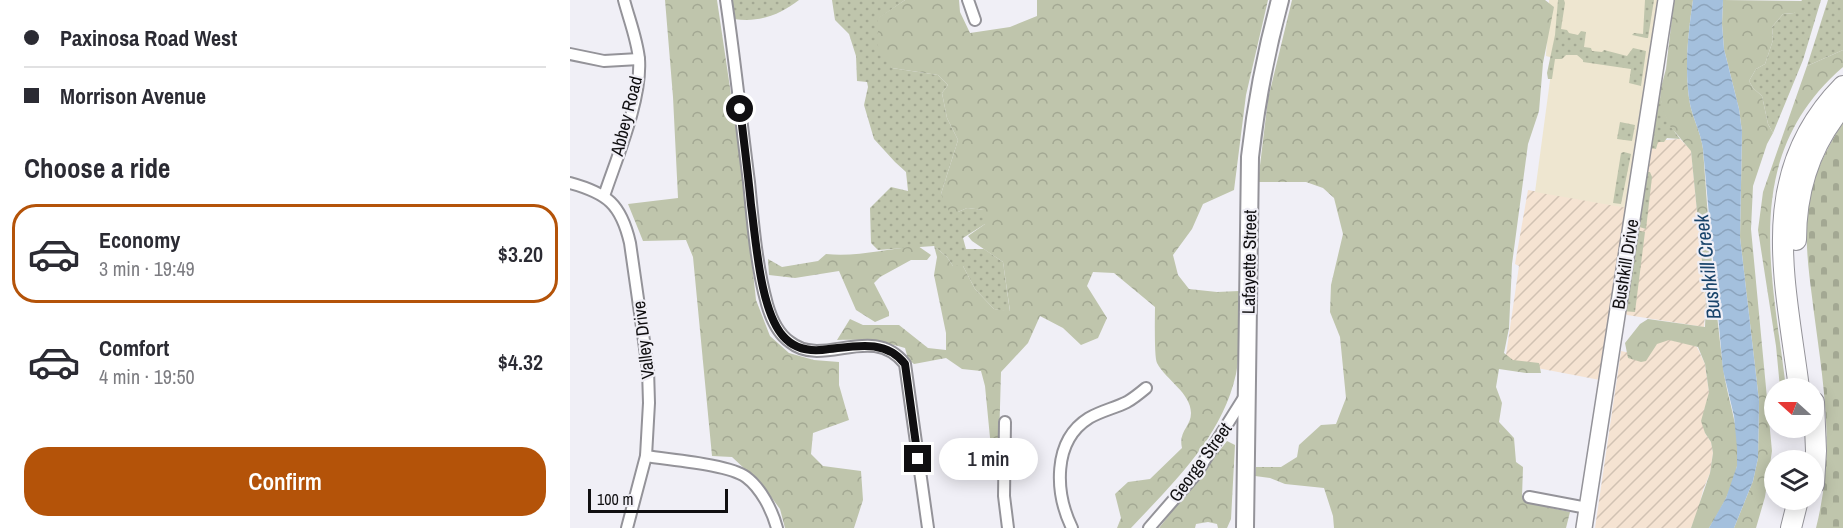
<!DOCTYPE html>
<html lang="en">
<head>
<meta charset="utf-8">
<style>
  body { margin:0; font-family:"Archivo Narrow",sans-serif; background:#f7f7f7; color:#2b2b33; height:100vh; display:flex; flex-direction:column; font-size:22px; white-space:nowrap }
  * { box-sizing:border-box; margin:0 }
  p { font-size:20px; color:#7c7c81 }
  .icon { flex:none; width:33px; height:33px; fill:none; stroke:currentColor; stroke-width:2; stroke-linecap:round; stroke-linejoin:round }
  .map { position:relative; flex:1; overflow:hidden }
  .drawer { display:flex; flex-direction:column; background:#fff; width:570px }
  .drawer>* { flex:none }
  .hud { display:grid; align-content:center; height:132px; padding:0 24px; background:#fff }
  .needle { width:39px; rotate:291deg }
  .fabs { position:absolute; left:1194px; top:378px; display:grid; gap:12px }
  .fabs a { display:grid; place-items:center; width:60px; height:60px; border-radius:50%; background:#fff; box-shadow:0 3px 15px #0003; font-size:30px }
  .scale { position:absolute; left:18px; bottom:15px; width:140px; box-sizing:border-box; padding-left:6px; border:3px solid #100f11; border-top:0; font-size:16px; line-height:21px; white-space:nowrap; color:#100f11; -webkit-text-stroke:4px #f0eff6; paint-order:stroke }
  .end { position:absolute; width:27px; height:27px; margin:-14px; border:8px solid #100f11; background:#fff; box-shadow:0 0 0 3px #fff }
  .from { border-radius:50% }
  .bubble { position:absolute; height:42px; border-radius:21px; background:#fff; box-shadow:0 3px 15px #0003; font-size:20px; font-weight:600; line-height:42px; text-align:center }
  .hud b { display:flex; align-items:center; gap:21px; height:57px; font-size:22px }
  .hud b+b { border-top:2px solid #e1e1e2 }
  .hud i { width:15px; height:15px; background:#2b2b33 }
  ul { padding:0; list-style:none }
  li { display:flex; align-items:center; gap:18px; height:99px; margin:0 12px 9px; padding:0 12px; border:3px solid transparent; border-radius:24px }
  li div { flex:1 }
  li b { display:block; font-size:22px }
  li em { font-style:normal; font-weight:600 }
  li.current { border-color:#b45309 }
  li>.icon { width:54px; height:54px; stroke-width:1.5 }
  h2 { padding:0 24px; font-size:27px; line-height:72px }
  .primary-button { display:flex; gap:12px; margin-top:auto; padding:12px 24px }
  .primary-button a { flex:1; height:69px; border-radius:24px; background:#b45309; color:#fff; font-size:24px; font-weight:600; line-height:69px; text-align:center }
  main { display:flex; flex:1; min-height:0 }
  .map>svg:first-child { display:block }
  .industrial { fill:url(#industrial-furrows) }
  .education { fill:#eee6d0 }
  .grass { fill:url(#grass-dots) }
  .forest { fill:url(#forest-crowns) }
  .cemetery { fill:url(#cemetery-stones) }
  .water { fill:url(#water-waves) }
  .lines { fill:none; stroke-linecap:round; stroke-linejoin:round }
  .street-casing { stroke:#949399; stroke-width:14 }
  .secondary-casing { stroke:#949399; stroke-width:18 }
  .primary-casing { stroke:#949399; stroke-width:20 }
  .highway-casing { stroke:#949399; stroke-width:22 }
  .street { stroke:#fff; stroke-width:10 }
  .secondary { stroke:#fff; stroke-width:15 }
  .primary { stroke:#fff; stroke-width:16 }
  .highway { stroke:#fff; stroke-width:20 }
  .route { stroke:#100f11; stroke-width:8 }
  .labels { text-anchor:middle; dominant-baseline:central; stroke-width:4.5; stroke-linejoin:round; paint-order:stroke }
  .street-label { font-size:18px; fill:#100f11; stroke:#f0eff6 }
  .water-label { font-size:20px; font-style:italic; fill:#18436a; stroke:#f0eff6 }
</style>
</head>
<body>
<main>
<section class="drawer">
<div class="hud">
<b><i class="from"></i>Paxinosa Road West</b>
<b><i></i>Morrison Avenue</b>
</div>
<h2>Choose a ride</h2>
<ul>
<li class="current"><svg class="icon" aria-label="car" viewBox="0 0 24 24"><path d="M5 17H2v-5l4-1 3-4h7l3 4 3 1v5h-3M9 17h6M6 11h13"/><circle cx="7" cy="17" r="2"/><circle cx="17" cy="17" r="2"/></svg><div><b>Economy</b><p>3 min · 19:49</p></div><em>$3.20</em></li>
<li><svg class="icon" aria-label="car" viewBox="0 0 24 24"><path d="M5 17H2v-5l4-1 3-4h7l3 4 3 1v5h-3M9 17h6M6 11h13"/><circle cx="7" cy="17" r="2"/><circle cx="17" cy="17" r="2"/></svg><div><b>Comfort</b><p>4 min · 19:50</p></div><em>$4.32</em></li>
</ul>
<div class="primary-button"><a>Confirm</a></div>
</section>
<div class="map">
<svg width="1273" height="528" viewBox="0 0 1273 528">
  <defs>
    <pattern id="industrial-furrows" width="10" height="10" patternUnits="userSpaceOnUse" patternTransform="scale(1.5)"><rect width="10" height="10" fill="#f5e3d2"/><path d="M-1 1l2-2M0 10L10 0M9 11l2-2" fill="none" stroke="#d1c2b3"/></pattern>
    <pattern id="grass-dots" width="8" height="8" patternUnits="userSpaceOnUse" patternTransform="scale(1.5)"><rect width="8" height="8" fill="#bfc5ac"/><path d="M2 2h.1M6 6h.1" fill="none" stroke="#a3a893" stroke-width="1.8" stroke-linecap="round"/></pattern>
    <pattern id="forest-crowns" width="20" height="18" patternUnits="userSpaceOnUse" patternTransform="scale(1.5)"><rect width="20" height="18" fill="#bfc5ac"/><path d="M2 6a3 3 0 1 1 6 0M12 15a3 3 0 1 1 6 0" fill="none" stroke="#a3a893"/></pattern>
    <pattern id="cemetery-stones" width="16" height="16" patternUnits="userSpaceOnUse" patternTransform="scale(1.5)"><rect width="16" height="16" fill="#bfc5ac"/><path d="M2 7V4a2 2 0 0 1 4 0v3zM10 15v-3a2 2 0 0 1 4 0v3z" fill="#a3a893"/></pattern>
    <pattern id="water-waves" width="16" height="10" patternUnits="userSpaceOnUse" patternTransform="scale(1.5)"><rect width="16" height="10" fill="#a4c0dd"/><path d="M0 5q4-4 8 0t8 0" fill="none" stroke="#8ca4bd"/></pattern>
  </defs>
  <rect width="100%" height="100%" fill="#f0eff6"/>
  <g class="industrial">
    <path d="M1110 139 1121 150 1136 302 1134 327 1057 315 1054 311 1083 141Z"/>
    <path d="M958 190 1060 208 1030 380 935 362 949 266 945 264Z"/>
    <path d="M1091 332 1127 347 1135 364 1139 392 1138 402 1134 410 1135 433 1141 442 1143 453 1140 473 1133 490 1128 511 1121 528H1025L1051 351 1065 354Z"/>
  </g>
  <path class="education" d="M979 0H1096L1063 209 965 192 983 58 976 56Z"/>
  <g class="grass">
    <path d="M161 0H229C209 15 189 23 164 19Z"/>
    <path d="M262 0H335L309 18 322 68 368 75 378 85 372 93 377 118 388 140 371 194 388 212 397 208 415 210V224L393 238 396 249H414L433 262 440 312 424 309 405 289 393 266H383L377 257 364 246 308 250 301 243 300 208 321 187 338 191 336 172 325 162 304 139 294 105 298 87 297 82 287 81 286 56 279 34 265 20Z"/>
    <path d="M988 0H994L995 3 991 29 997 30 999 33 1008 35 1011 31 1016 32 1014 47 1021 48 1022 51 1032 52 1034 50 1057 56 1063 48 1076 51 1071 86 1059 83 1061 69 1013 62V60L1007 55H996L992 59H985L982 79H978L977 73 985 35Z"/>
    <path d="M1075 0H1084L1078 38H1076L1062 35 1064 33 1073 34Z"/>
    <path d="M1232 0H1251L1233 60 1203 133 1198 124 1192 96 1183 88 1179 81 1186 69 1195 64 1203 40 1202 27 1213 14 1224 13Z"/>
    <path d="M1258 0H1273V50L1237 66Z"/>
    <path d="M1090 91C1092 111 1098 123 1110 139L1097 138 1094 142H1088L1086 149 1080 148 1087 93Z"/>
    <path d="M1050 122 1065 125 1062 141 1047 139Z"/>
    <path d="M1054 152 1061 154 1051 204 1043 203 1051 153Z"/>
    <path d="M1076 172H1080L1082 177 1076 229 1066 226Z"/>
    <path d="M1065 230 1075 232 1065 312 1052 311Z"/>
  </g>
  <g class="forest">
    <path d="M95 0H147L171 162 186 300 200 336 219 353 244 360 269 362V385L279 420 243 433 241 454 253 466 291 471 293 500 284 528H215L210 509 193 486 162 457 142 456 123 257 116 240 73 241 58 204 108 198 103 97Z"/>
    <path d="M335 0H389L390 12 400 33 440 27 467 16V0H698L676 95 664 190 633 204 622 229 603 255 608 275 619 289 647 292 669 291C669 315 671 350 666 374 652 437 604 482 561 528H547L551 518 545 494 558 482 580 479 612 448C608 431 621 427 621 413 621 393 596 380 587 363 584 357 585 317 585 307L544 273 523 272 517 286 537 318 528 338 511 345 493 328 470 316 458 343 431 372 428 477 424 479 415 386 411 371 392 369 376 358 344 364 338 359 335 348C313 341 291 339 267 340L280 319 293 325H329L358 348 376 350V333L364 275 367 257 364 246 377 257 383 266H393L405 289 424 309 440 311 433 262 402 241 398 236 415 224 414 210 397 208 388 212 379 211 371 194 388 140 377 118 372 93 378 85 368 75 322 68 308 46V18Z"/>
    <path d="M722 0H975L984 7 973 63 969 111 958 144 942 264 939 328 934 353 943 360 969 363 971 373H956L929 369 926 387 932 403 929 422 944 438 946 462 953 467 952 497 963 504 1000 512 996 528H764L763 516 754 488 715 484 700 478 685 476 686 467H711L727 457 729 445 751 425 766 424 776 398 770 337 760 312 761 285 773 234 764 198 753 188 736 182H688L698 99Z"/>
    <path d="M1104 0H1123C1118 34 1114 70 1120 104 1123 119 1131 133 1133 149 1138 222 1144 295 1153 367 1157 400 1172 432 1167 466 1163 488 1151 509 1139 528H1121L1140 473 1143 453 1141 442 1135 433 1131 421 1139 392 1135 364 1128 347 1099 340 1087 344 1076 361 1071 362 1058 358 1055 343 1070 324 1078 319 1135 327 1136 302 1121 151 1100 126 1092 109 1090 91 1096 69Z"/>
    <path d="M1153 0 1232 1 1231 8 1224 13 1213 14 1202 27 1203 40 1195 64 1186 69 1179 81 1183 88 1192 96 1198 124 1203 133 1197 144 1183 186 1181 229 1202 451 1195 497 1186 528H1164L1183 481 1188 458 1189 401 1170 237 1172 132 1169 109 1154 49 1152 24Z"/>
    <path d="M1273 50V67C1170 156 1202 271 1216 388H1210L1206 346 1188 230 1193 192 1237 66Z"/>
    <path d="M348 246 361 255 357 260H341L310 277 304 283 319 312V316L305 322 286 310 269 271 225 278 199 275 198 259 212 267 248 261 256 254C287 257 317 249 348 246Z"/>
    <path d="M657 441 665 445 661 519 657 528H648L647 524 638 522 626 524 625 528H589Z"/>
  </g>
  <path class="cemetery" d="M1273 123V528H1246C1255 492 1258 457 1256 420 1254 379 1247 338 1242 297 1238 266 1234 234 1239 202 1244 173 1257 147 1273 123Z"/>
  <path class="water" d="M1123 0H1153L1152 24 1154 49 1169 109 1172 132 1170 237 1189 401 1188 458 1183 481 1164 528H1139L1156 498 1167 466V448L1164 416 1153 370 1133 149C1131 133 1123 119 1120 104 1114 70 1118 34 1123 0Z"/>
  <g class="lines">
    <g class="street-casing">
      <g id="street">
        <path d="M156 0C165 60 171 121 179 182 183 222 186 264 197 304 201 318 207 333 220 342 253 369 302 322 335 364L358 528"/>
        <path d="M398 0 405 20"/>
        <path d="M0 54 34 61 69 59"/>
        <path d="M0 183C37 193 51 204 60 243L78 369 79 403 76 456 57 528"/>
        <path d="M34 196C47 157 72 99 69 59 67 39 59 19 54 0"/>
        <path d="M435 422 434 496 438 528"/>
        <path d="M76 456C99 460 158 464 176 477 191 488 202 510 207 528"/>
        <path d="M959 497 1017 508"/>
        <path d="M502 528C485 493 482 441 519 418 531 411 545 408 557 402 564 398 570 393 576 388"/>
        <path d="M579 528 626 474 675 396"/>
      </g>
    </g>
    <g class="secondary-casing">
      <path id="secondary" d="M1014 528 1096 0"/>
    </g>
    <g class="primary-casing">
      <path id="primary" d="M675 528 680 157C686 103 696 52 710 0"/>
    </g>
    <g class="highway-casing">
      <g id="highway">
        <path d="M1226 240C1226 190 1241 144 1273 106"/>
        <path d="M1229 388C1215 279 1186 174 1273 86"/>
        <path d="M1244 402 1246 451 1244 484"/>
        <path d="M1221 528 1228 500"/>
      </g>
    </g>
    <use href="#street" class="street"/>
    <use href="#secondary" class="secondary"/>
    <use href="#primary" class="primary"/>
    <use href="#highway" class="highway"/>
  </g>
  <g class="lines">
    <path class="route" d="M170 109C174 141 178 173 181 205 186 240 190 310 213 336 225 350 242 352 259 349 286 346 316 339 335 364L348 459"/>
  </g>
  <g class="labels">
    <g class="street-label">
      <text transform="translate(56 116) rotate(-76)">Abbey Road</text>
      <text transform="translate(679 262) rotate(-89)">Lafayette Street</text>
      <text transform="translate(1055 264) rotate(-81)">Bushkill Drive</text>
      <text transform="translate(73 340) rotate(-97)">Valley Drive</text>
      <text transform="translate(630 462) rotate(-54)">George Street</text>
    </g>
    <g class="water-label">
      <text transform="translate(1137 267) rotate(-97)">Bushkill Creek</text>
    </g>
  </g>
</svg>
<div class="fabs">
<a><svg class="needle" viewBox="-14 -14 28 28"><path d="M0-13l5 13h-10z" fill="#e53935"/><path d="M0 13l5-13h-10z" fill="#7c7c81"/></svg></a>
<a><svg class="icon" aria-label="layers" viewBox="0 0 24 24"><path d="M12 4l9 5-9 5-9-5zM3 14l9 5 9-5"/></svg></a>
</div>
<div class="scale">100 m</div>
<i class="end from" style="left:170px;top:109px"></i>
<i class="end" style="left:348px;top:459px"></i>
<div class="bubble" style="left:369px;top:438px;width:99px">1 min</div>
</div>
</main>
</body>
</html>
